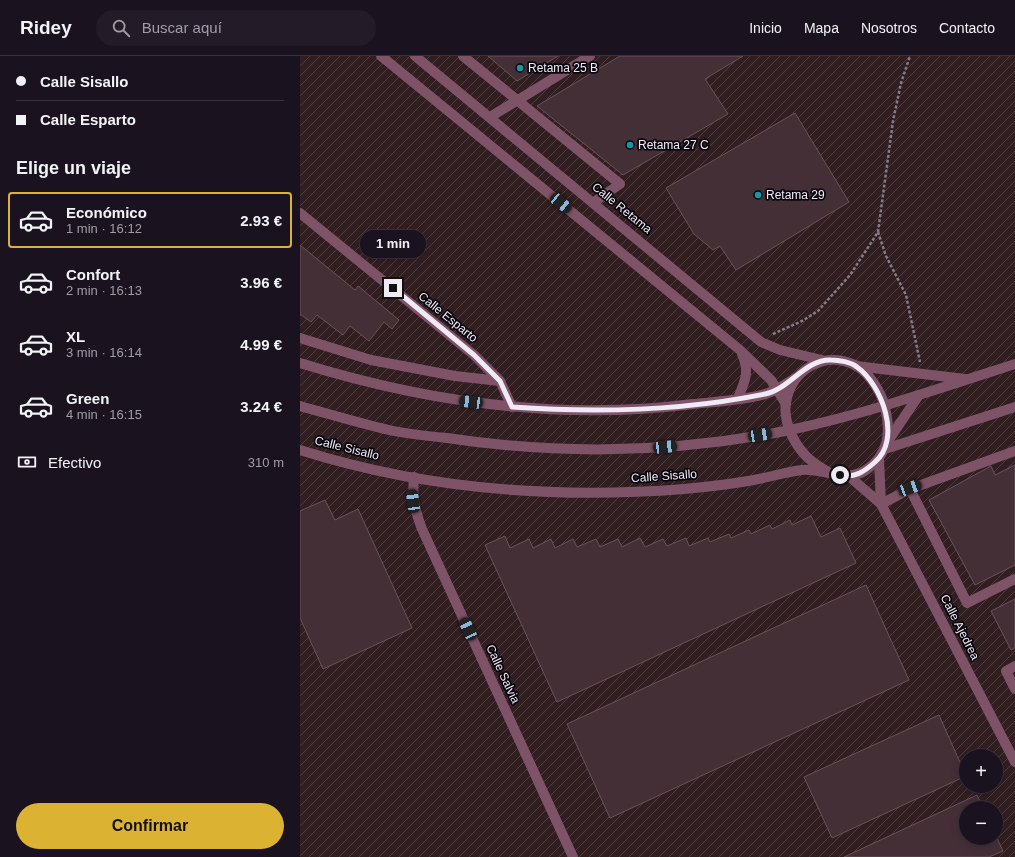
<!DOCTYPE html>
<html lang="es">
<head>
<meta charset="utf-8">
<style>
  body { margin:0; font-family:Helvetica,sans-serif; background:#231c28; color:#f1f3f6; height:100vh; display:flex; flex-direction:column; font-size:15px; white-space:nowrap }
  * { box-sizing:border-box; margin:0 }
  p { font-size:13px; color:#9f9ea4 }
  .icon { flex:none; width:22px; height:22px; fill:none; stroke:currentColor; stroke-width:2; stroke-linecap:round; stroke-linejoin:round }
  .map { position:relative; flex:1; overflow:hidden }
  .sheet { display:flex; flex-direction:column; background:#1a131f; width:300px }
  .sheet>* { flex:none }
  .hud { display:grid; align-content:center; height:88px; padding:0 16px; background:#1a131f }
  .tools { position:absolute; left:659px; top:693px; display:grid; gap:8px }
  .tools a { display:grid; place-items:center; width:44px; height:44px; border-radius:50%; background:#1a131f; box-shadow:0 2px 10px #0003,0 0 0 1px #38323d; font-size:20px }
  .end { position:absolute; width:18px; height:18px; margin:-9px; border:5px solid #f0eaf6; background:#111; box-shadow:0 0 0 2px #111 }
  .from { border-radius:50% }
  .bubble { position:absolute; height:28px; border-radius:14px; background:#1a131f; box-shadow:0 2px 10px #0003,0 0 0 1px #38323d; font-size:13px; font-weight:700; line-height:28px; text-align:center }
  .car { position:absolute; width:12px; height:24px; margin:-12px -6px; border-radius:5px; box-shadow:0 0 3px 1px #0007; background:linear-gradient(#222 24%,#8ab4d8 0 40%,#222 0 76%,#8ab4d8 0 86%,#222 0) }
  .hud b { display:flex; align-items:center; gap:14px; height:38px; font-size:15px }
  .hud b+b { border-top:1px solid #38323d }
  .hud i { width:10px; height:10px; background:#f1f3f6 }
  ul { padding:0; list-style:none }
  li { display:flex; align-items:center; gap:12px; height:56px; margin:0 8px 6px; padding:0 8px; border:2px solid transparent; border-radius:4px }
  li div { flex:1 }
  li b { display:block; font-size:15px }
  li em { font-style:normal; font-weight:700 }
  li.current { border-color:#dcb233 }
  li>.icon { width:36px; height:36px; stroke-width:1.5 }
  h2 { padding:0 16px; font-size:18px; line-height:48px }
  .pay { display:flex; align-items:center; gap:10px; height:44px; padding:0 16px; font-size:15px }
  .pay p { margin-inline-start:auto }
  .action { display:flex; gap:8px; margin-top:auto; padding:8px 16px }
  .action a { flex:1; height:46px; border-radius:24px; background:#dcb233; color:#111; font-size:16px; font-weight:700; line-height:46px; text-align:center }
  header { display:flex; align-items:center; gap:24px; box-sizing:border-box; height:56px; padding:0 20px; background:#1a131f; border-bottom:1px solid #38323d }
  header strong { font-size:19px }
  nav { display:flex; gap:22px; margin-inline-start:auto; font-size:14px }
  .search { width:280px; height:36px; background:#231c28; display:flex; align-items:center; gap:10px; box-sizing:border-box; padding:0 14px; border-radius:22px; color:#9f9ea4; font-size:15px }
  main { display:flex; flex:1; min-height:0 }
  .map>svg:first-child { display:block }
  .industrial { fill:url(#industrial-furrows); fill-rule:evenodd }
  .building { fill:#442f37; stroke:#6a535c }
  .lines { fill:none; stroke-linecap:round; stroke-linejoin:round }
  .path { stroke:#847c8a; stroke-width:2.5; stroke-dasharray:3 2; stroke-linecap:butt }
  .minor { stroke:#7f5367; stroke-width:10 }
  .route { stroke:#f0eaf6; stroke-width:5 }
  .culture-dot { fill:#0f9aa8; stroke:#09060d; stroke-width:1.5 }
  .labels { text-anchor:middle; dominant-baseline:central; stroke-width:3.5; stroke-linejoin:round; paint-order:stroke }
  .poi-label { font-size:12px; fill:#f0eaf6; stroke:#09060d; text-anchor:start }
  .street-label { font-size:12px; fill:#f0eaf6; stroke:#09060d }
</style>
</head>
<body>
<header>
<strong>Ridey</strong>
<div class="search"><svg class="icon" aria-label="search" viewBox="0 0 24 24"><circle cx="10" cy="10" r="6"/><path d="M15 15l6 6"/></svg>Buscar aquí</div>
<nav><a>Inicio</a><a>Mapa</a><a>Nosotros</a><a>Contacto</a></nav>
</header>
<main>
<section class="sheet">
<div class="hud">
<b><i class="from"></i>Calle Sisallo</b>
<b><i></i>Calle Esparto</b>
</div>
<h2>Elige un viaje</h2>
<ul>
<li class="current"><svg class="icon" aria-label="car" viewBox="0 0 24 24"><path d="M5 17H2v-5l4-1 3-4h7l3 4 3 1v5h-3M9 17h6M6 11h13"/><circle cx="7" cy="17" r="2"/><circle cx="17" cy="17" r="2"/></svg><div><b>Económico</b><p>1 min · 16:12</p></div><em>2.93 €</em></li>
<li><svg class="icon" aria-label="car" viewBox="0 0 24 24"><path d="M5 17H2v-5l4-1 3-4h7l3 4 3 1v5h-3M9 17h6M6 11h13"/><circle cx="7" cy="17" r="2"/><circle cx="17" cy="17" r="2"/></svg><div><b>Confort</b><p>2 min · 16:13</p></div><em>3.96 €</em></li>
<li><svg class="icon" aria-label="car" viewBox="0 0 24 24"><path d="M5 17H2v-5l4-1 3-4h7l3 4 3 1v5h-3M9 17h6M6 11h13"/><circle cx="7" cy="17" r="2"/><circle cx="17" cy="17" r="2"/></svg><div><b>XL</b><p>3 min · 16:14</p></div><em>4.99 €</em></li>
<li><svg class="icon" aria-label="car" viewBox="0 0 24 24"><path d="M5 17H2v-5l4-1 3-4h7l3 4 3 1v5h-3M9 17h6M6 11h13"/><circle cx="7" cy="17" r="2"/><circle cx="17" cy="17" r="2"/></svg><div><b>Green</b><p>4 min · 16:15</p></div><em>3.24 €</em></li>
</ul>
<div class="pay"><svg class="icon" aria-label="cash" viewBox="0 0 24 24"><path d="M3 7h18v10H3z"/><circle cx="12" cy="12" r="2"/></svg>Efectivo<p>310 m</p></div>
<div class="action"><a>Confirmar</a></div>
</section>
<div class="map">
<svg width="715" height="801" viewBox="0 0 715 801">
  <defs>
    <pattern id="industrial-furrows" width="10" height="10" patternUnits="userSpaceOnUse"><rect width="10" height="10" fill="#311e20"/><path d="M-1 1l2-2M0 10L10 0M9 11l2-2" fill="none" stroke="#4f3f41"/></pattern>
  </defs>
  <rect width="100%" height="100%" fill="#221929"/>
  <path class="industrial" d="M0 0H715V801H0ZM666 700H696V730H666ZM666 752H696V782H666Z"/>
  <g class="building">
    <path d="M188 0H258L217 25Z"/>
    <path d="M320 0H443L405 23 428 58 323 119 237 50Z"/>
    <path d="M495 57 549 146 436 214 420 190 413 194 394 178 366 132Z"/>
    <path d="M0 189 55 234 58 230 99 264 92 273 84 266 69 285 50 270 43 279 17 259 11 266 0 258Z"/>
    <path d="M715 409V509L675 529 629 444 691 410 695 419Z"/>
    <path d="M25 444 35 464 58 453 112 572 23 613 0 562V455Z"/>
    <path d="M511 460 521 481 540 472 556 507 257 646 185 489 205 480 210 492 229 483 233 492 251 483 255 492 273 483 277 491 296 483 300 491 318 483 322 491 340 482 345 491 363 483 367 490 386 482 389 490 408 482 410 486 429 478 431 482 449 474 451 478 470 469 472 473 490 464 492 469Z"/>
    <path d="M566 529 609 624 310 762 267 668Z"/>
    <path d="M715 543V592L711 594 691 555Z"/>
    <path d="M639 659 666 720 532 782 504 721Z"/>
    <path d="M677 739 683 752H666V782H696V780L703 795 689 801H544Z"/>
  </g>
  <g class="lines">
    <g class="path">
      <path d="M578 176 586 200 606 239 620 306"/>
      <path d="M473 278 502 265 518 255 550 219 578 176 593 65 601 27 610 0"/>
    </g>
    <g class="minor">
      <path d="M81 0 440 294 471 324 486 348"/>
      <path d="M115 0 461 286 480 294 522 304"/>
      <path d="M163 0 320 128 294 146"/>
      <path d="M190 61 290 0"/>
      <path d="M0 157 174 299 200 325 212 351"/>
      <path d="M0 282 71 304 155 320 200 325"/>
      <path d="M0 307C129 347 259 365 393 348 413 346 450 344 468 337 478 334 488 326 497 321"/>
      <path d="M556 310 665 323"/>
      <path d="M438 342C445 325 450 316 442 298"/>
      <path d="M0 350C29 358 59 367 89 374 107 378 127 380 147 382 260 399 377 397 490 374 566 358 641 332 715 308"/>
      <path d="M588 385 619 339"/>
      <path d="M585 393 715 351"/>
      <path d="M0 394C123 433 256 443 384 433 407 431 431 428 454 424 470 421 486 416 502 414 523 412 547 427 566 414 589 398 591 377 585 352 582 337 569 316 555 309 524 294 491 314 486 347 483 365 493 386 505 399 512 407 522 412 530 417"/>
      <path d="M579 403 581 448"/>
      <path d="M114 421C112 441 115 455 122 473L273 801"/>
      <path d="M550 421 581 448 715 706"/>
      <path d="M610 433 667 547 715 523"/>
      <path d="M581 448 610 433 715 395"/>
      <path d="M715 610 706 615 715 633"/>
    </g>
  </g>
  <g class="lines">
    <path class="route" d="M93 232 174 299 200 325 212 351C296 357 382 355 465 338 490 333 505 303 531 304 539 304 551 306 557 311 582 329 602 383 575 406 564 416 555 422 540 419"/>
  </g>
  <g class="culture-dot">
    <circle cx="220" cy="12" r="4"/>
    <circle cx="330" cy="89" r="4"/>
    <circle cx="458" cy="139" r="4"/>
  </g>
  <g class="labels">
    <g class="poi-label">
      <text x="228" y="12">Retama 25 B</text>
      <text x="338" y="89">Retama 27 C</text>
      <text x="466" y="139">Retama 29</text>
    </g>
    <g class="street-label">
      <text transform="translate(322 152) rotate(39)">Calle Retama</text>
      <text transform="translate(148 261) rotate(39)">Calle Esparto</text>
      <text transform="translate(47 392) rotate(14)">Calle Sisallo</text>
      <text transform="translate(364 420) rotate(-4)">Calle Sisallo</text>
      <text transform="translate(660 571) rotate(63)">Calle Ajedrea</text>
      <text transform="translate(203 618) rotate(65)">Calle Salvia</text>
    </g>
  </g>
</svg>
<div class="tools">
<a>+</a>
<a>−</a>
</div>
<i class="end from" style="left:540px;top:419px"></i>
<i class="end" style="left:93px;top:232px"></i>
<div class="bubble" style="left:60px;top:174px;width:66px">1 min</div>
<i class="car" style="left:261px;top:147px;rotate:129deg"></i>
<i class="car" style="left:171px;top:346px;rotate:277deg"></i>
<i class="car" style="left:460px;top:379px;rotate:81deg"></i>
<i class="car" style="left:365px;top:391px;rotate:84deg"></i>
<i class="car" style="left:610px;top:432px;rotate:70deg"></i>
<i class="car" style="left:113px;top:445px;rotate:352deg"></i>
<i class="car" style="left:168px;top:573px;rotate:335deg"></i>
</div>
</main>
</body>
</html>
